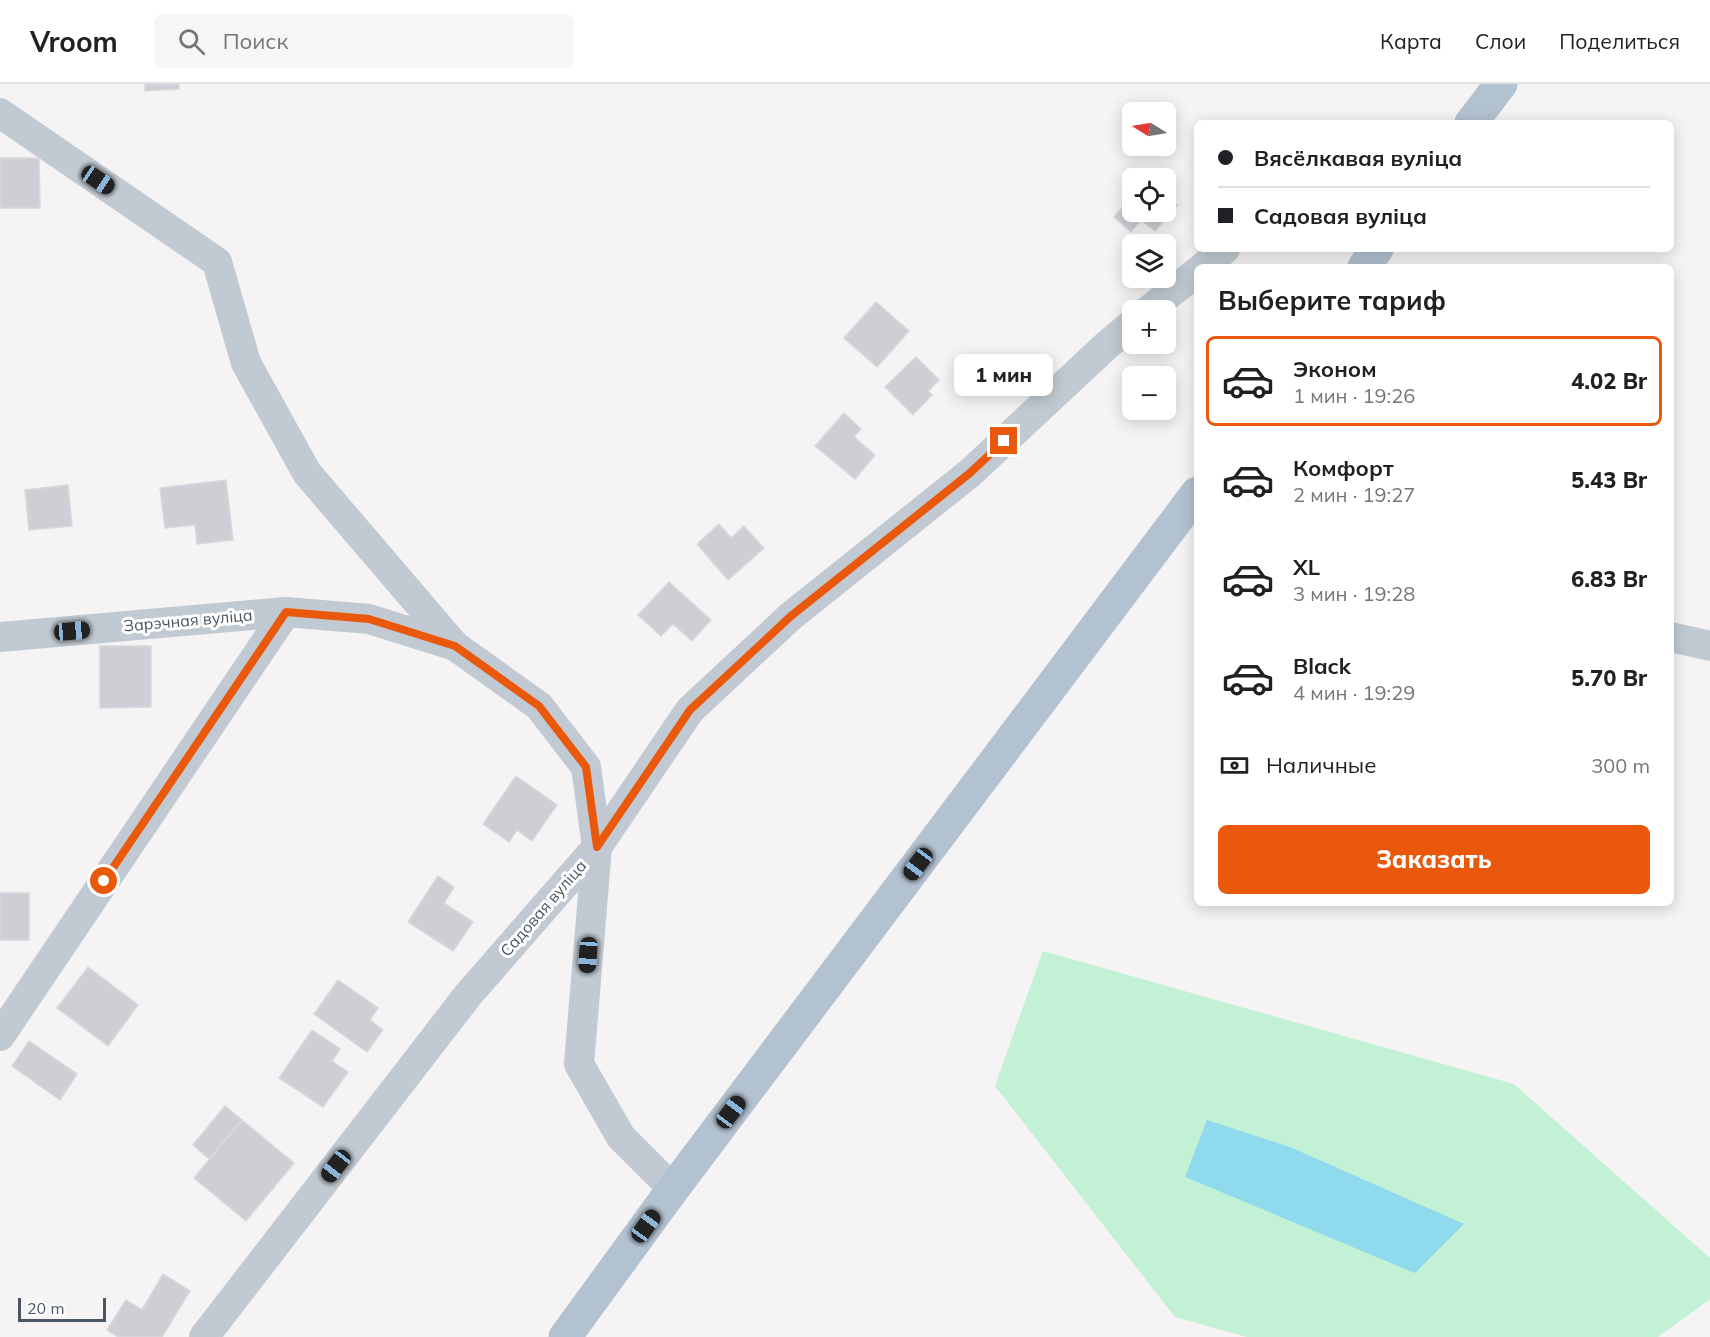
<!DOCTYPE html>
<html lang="ru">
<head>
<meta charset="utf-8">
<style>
  body { margin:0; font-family:Mulish,sans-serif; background:#f6f6f6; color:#202124; height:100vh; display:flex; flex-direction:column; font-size:22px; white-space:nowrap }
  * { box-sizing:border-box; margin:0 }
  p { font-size:20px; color:#757577 }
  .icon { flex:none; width:33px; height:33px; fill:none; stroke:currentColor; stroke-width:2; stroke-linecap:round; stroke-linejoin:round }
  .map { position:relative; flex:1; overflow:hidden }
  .sheet { position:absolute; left:1194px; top:180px; width:480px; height:642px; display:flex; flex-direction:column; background:#fff; border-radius:9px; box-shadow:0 3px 15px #0003 }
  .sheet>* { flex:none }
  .banner { position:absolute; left:1194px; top:36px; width:480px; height:132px; border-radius:9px; box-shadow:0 3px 15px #0003; display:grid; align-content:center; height:132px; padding:0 24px; background:#fff }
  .needle { width:39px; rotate:281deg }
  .buttons { position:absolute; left:1122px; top:18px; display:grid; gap:12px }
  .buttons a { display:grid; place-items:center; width:54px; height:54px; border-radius:9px; background:#fff; box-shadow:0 3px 15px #0003; font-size:30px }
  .scale { position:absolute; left:18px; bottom:15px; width:88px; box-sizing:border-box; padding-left:6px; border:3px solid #4a5661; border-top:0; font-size:16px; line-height:21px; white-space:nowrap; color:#4a5661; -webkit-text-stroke:4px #fff; paint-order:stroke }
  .end { position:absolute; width:27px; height:27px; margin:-14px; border:8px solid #ea580c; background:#fff; box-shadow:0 0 0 3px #fff }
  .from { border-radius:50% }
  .bubble { position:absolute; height:42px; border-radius:9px; background:#fff; box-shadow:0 3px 15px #0003; font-size:20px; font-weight:800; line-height:42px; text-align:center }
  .car { position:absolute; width:18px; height:36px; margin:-18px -9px; border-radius:8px; box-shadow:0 0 4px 2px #0007; background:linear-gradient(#222 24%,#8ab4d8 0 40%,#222 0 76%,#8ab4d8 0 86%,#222 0) }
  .banner b { display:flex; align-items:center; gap:21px; height:57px; font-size:22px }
  .banner b+b { border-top:2px solid #e0e0e0 }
  .banner i { width:15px; height:15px; background:#202124 }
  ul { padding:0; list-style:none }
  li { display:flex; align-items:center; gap:18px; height:90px; margin:0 12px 9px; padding:0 12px; border:3px solid transparent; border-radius:9px }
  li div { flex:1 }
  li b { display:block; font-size:22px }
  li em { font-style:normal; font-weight:800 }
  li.active { border-color:#ea580c }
  li>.icon { width:54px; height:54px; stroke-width:1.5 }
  h2 { padding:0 24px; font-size:27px; line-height:72px }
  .pay { display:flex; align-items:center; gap:15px; height:66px; padding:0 24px; font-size:22px }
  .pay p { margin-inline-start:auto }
  .button { display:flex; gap:12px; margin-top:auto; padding:12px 24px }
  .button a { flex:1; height:69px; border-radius:9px; background:#ea580c; color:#fff; font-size:24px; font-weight:800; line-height:69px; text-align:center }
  header { display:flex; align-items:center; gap:36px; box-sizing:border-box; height:84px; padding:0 30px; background:#fff; border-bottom:2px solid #e0e0e0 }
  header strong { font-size:28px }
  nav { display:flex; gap:33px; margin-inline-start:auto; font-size:21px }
  .search { width:420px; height:54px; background:#f6f6f6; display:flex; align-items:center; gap:15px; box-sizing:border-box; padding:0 21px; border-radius:9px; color:#757577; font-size:22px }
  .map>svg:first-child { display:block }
  .green { fill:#c3f1d5 }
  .water { fill:#90daee }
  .building { fill:#cdcfd5; stroke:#d7d9de; stroke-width:1.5 }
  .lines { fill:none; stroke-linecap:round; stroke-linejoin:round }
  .minor { stroke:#c1cad2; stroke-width:30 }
  .major { stroke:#b3c2d1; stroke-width:33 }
  .route { stroke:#ea580c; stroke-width:8 }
  .labels { text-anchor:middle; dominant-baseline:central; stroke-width:6; stroke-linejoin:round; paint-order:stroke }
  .street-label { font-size:16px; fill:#4a5661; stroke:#fff }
</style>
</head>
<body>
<header>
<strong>Vroom</strong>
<div class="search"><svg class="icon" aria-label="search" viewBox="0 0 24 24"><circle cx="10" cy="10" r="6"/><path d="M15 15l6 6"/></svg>Поиск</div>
<nav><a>Карта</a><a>Слои</a><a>Поделиться</a></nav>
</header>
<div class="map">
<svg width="1710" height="1253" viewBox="0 0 1710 1253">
  <rect width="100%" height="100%" fill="#f5f3f3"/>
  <path class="green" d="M1043 867 1514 1000 1710 1174V1215L1658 1253H1247L1175 1233 995 1002Z"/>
  <path class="water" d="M1207 1036 1290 1063 1464 1140 1415 1189 1185 1093Z"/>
  <g class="building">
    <path d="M145 0H179V5L145 7Z"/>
    <path d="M0 74H39L40 124H0Z"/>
    <path d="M1166 111 1177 121 1155 147 1141 136 1131 148 1114 133 1132 112V128H1166Z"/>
    <path d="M876 218 909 247 877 283 844 254Z"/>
    <path d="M916 273 939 296 928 307 932 311 913 331 885 303Z"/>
    <path d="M844 329 861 345 854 353 875 371 855 395 815 362Z"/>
    <path d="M226 396 233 456 197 460 195 441 165 444 160 404Z"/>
    <path d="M68 401 72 442 29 446 25 406Z"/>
    <path d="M719 440 731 454 744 442 764 464 728 496 697 460Z"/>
    <path d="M669 498 711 536 692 557 673 540 661 552 638 531Z"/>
    <path d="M100 562H151V623L100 624Z"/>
    <path d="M516 692 557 721 532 757 517 746 509 758 483 740Z"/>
    <path d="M438 792 454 803 444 819 473 838 453 867 408 838Z"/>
    <rect x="0" y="809" width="29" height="47"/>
    <path d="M88 883 138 921 108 962 57 924Z"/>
    <path d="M338 896 378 924 370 936 383 946 367 968 314 930Z"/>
    <path d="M312 946 340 965 332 977 348 988 323 1023 279 994Z"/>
    <path d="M29 957 77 990 60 1016 12 982Z"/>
    <path d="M225 1022 242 1036 209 1075 193 1061Z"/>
    <path d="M242 1036 294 1079 246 1137 194 1094Z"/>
    <path d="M163 1190 190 1207 162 1253H118L107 1246 126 1216 142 1226Z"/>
  </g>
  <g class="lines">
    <g class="minor">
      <path d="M0 29 217 178 246 279 307 389 455 562"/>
      <path d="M1203 183 1225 165"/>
      <path d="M1149 226 1197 188"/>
      <path d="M0 553 286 528 369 535 455 562 539 622 586 683 597 763 579 980 621 1053 673 1105"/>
      <path d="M1671 553 1710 562"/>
      <path d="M0 952 286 528"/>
      <path d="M204 1253 468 911 597 763 690 626 791 532 970 389 1107 261 1132 240"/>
    </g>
    <g class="major">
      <path d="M1471 39 1501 0"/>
      <path d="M1364 183 1377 165"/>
      <path d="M565 1253 673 1105 1197 409"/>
    </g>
  </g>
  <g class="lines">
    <path class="route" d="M104 797 286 528 369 535 455 562 539 622 586 683 597 763 690 626 791 532 970 389 1004 357"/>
  </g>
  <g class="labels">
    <g class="street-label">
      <text transform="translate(188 536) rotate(-5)">Зарэчная вуліца</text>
      <text transform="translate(543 824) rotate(-49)">Садовая вуліца</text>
    </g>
  </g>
</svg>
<div class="buttons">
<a><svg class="needle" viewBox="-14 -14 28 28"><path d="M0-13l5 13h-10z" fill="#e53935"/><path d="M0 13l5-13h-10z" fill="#757577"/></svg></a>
<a><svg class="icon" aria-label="locate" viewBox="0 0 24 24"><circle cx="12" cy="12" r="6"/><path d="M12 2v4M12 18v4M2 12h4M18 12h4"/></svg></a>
<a><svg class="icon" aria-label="layers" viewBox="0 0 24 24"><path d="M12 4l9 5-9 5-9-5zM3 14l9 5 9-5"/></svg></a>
<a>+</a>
<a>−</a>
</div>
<div class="scale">20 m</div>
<i class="end from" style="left:104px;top:797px"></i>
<i class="end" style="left:1004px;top:357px"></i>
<div class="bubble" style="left:954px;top:270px;width:99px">1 мин</div>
<i class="car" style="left:98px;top:96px;rotate:124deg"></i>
<i class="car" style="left:72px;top:547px;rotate:85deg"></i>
<i class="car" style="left:918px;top:780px;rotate:217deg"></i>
<i class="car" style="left:588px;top:871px;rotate:184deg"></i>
<i class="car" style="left:731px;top:1028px;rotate:37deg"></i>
<i class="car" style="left:336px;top:1082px;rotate:218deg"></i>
<i class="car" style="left:646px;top:1142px;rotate:36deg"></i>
<div class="banner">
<b><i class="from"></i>Вясёлкавая вуліца</b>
<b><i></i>Садовая вуліца</b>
</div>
<section class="sheet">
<h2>Выберите тариф</h2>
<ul>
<li class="active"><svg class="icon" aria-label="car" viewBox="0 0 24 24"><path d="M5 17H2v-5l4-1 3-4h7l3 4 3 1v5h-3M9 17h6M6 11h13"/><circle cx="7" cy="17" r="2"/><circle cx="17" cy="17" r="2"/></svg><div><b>Эконом</b><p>1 мин · 19:26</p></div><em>4.02 Br</em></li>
<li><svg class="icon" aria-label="car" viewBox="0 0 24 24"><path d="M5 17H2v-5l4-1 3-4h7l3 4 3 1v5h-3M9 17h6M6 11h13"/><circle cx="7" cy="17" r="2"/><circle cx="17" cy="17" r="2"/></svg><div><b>Комфорт</b><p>2 мин · 19:27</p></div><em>5.43 Br</em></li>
<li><svg class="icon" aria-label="car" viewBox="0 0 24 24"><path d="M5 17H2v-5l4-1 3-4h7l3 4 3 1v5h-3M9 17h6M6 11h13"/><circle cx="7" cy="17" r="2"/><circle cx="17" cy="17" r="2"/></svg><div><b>XL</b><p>3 мин · 19:28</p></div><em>6.83 Br</em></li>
<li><svg class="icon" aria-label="car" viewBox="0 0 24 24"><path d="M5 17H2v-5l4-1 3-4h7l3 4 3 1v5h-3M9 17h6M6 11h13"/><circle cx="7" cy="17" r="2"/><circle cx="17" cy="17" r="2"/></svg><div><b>Black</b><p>4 мин · 19:29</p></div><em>5.70 Br</em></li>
</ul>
<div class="pay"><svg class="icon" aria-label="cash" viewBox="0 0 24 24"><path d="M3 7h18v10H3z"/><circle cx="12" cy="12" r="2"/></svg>Наличные<p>300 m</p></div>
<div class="button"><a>Заказать</a></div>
</section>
</div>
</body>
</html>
